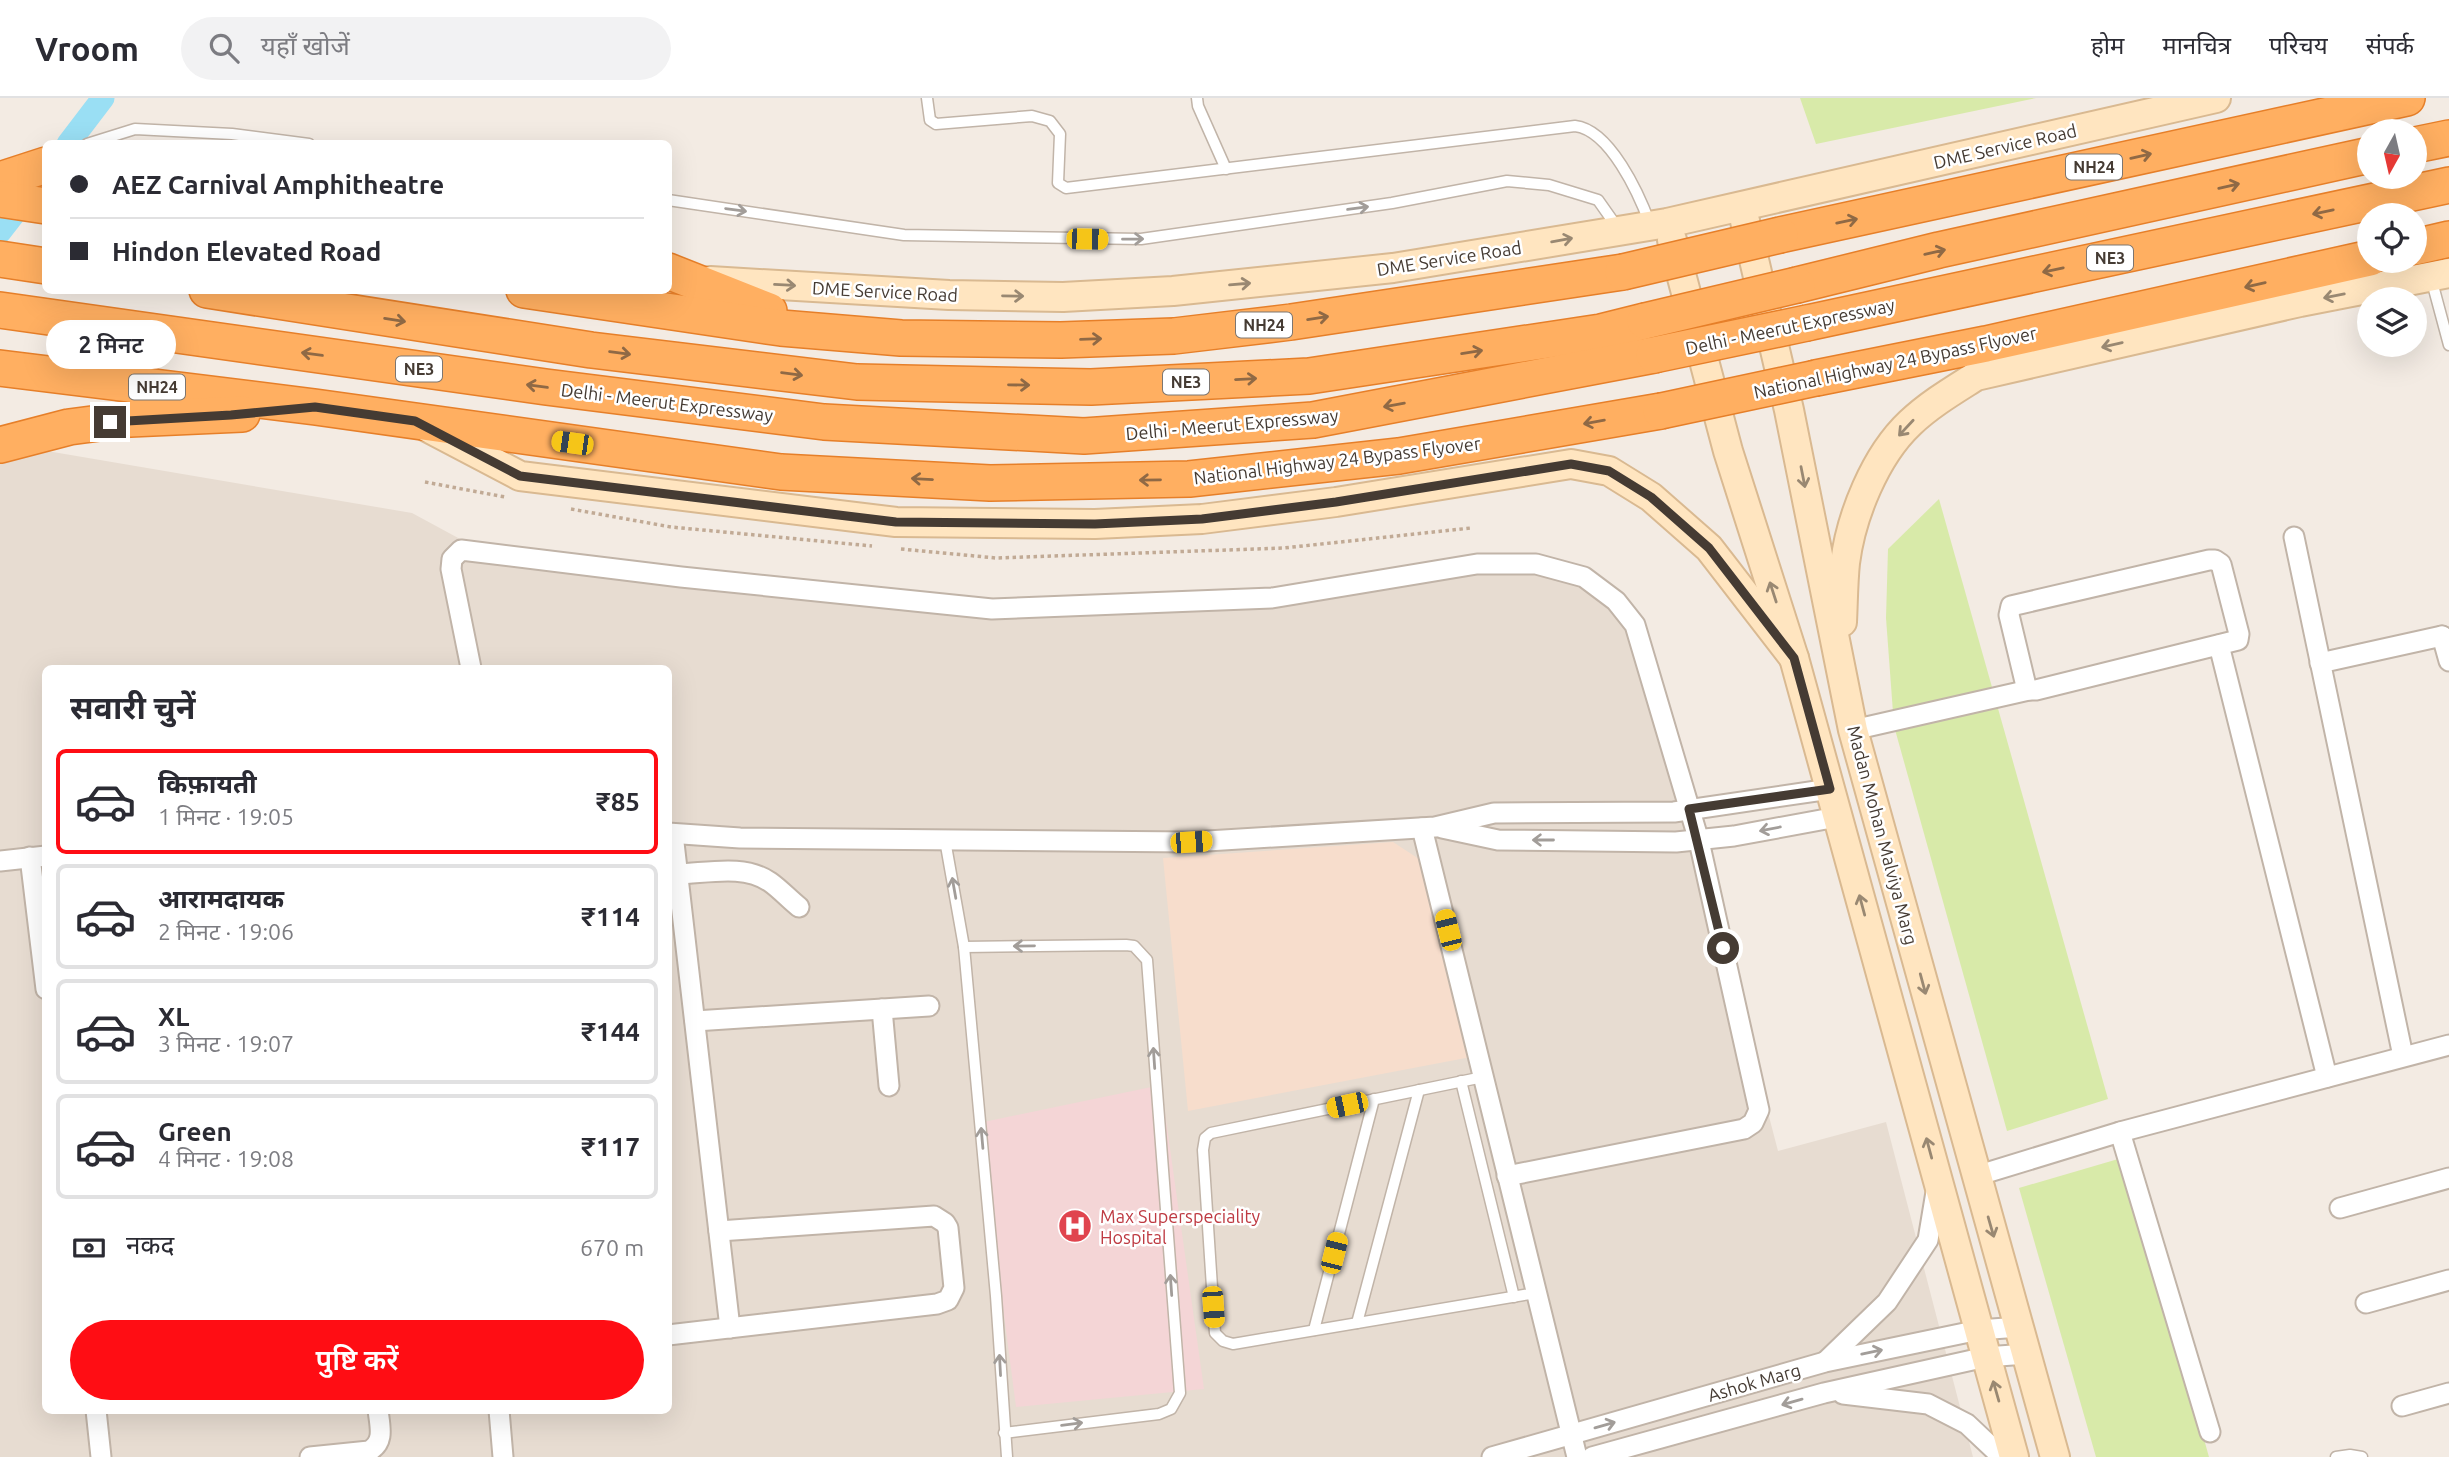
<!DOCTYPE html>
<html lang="hi">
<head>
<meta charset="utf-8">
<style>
  body { margin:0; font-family:Ubuntu,"Noto Sans Devanagari",sans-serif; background:#f2f2f3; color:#2b2b33; height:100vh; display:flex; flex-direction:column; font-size:26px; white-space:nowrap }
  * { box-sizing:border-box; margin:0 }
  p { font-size:23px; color:#7c7c81 }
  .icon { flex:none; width:38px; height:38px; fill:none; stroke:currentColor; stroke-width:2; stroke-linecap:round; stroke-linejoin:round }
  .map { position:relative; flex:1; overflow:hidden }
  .sheet { position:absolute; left:42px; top:567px; width:630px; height:749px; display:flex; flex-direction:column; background:#fff; border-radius:10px; box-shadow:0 7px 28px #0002 }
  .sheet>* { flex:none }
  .banner { position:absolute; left:42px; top:42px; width:630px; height:154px; border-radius:10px; box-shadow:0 7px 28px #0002; display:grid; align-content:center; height:154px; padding:0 28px; background:#fff }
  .needle { width:46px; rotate:188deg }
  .controls { position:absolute; left:2357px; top:21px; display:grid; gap:14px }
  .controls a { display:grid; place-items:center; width:70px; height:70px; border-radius:50%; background:#fff; box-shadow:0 7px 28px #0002; font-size:35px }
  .end { position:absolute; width:32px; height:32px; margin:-16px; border:9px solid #453b33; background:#fff; box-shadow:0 0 0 4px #fff }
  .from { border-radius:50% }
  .bubble { position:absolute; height:49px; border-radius:24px; background:#fff; box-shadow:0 7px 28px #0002; font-size:23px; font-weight:600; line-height:49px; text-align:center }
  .car { position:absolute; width:21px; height:42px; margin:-21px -10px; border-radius:9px; box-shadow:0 0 5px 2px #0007; background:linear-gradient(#f5c518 24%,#345 0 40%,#f5c518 0 76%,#345 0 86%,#f5c518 0) }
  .banner b { display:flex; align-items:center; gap:24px; height:66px; font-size:26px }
  .banner b+b { border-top:2px solid #e1e1e2 }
  .banner i { width:18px; height:18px; background:#2b2b33 }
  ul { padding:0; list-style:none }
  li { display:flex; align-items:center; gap:21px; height:105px; margin:0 14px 10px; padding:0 14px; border:4px solid #e1e1e2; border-radius:10px }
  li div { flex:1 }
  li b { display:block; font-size:26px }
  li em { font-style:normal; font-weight:600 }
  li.on { border-color:#ff0d14 }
  li>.icon { width:63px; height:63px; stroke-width:1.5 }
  h2 { padding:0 28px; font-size:32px; line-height:84px }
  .pay { display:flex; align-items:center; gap:18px; height:77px; padding:0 28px; font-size:26px }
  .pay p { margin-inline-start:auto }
  .button { display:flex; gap:14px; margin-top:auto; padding:14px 28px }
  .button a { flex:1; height:80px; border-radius:42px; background:#ff0d14; color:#fff; font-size:28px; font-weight:600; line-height:80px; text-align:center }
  header { display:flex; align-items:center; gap:42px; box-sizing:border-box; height:98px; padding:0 35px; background:#fff; border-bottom:2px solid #e1e1e2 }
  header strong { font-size:33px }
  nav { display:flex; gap:38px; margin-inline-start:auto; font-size:24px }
  .search { width:490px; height:63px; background:#f2f2f3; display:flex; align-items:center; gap:18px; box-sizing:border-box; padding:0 24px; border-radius:38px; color:#7c7c81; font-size:26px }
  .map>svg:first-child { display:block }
  .residential { fill:#e7dcd1; fill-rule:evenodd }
  .commercial { fill:#f7ddcc }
  .medical { fill:#f4d5d6 }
  .green { fill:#d8eaa9 }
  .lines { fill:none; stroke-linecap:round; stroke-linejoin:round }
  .canal { stroke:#9adff4; stroke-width:23 }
  .lane-casing { stroke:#c1b4a8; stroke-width:13 }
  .street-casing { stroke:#c1b4a8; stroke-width:23 }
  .secondary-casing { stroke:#d9b991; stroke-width:32 }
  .highway-casing { stroke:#e67f29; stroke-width:38 }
  .path { stroke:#c1aa95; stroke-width:3.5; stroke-dasharray:3.5 3.5; stroke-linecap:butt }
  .lane { stroke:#fff; stroke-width:10 }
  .street { stroke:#fff; stroke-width:19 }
  .secondary { stroke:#ffe5c0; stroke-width:28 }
  .highway { stroke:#ffaf61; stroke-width:35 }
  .highway-bridge-casing { stroke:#e67f29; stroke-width:38; stroke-linecap:butt }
  .highway-bridge { stroke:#ffaf61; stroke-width:35 }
  .oneway { stroke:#8f6945 }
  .oneway2 { stroke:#a29d99 }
  .oneway3 { stroke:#998872 }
  .route { stroke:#453b33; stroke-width:9 }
  .labels { text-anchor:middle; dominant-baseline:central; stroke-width:5; stroke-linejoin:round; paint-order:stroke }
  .shield { fill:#fff; stroke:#7d7670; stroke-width:2 }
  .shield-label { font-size:16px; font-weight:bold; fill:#453b33 }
  .street-label { font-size:18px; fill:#453b33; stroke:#fff }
  .health-label { font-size:18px; fill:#be3a42; stroke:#fff; text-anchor:start }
</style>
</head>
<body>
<header>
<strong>Vroom</strong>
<div class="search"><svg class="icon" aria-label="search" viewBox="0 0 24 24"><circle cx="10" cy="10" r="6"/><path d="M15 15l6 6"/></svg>यहाँ खोजें</div>
<nav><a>होम</a><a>मानचित्र</a><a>परिचय</a><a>संपर्क</a></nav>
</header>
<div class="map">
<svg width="2449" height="1359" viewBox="0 0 2449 1359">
  <rect width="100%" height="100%" fill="#f3ebe3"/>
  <path class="residential" d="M0 345 412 415 473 448 992 509 1270 498 1478 463 1572 472 1643 534 1778 1053 1886 1024 1973 1359H0ZM46 570H668V1312H46Z"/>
  <path class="commercial" d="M1393 744 1419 761 1471 959 1188 1013 1163 760Z"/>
  <path class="medical" d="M1161 987 1204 1291 1016 1309 979 1025Z"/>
  <g class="green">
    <path d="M1800 0H2036L1816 46Z"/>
    <path d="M1939 401 2108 1001 2007 1033 1894 628 1886 520 1888 451Z"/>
    <path d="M2125 1059 2209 1359H2096L2019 1090Z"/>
  </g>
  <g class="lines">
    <g class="canal">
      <path d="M68 46 103 0"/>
      <path d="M0 134 28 98"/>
    </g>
    <g class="lane-casing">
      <g id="lane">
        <path d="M927 0 930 22 936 26 1032 18 1050 23 1060 36 1058 85 1066 90 1575 28C1610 32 1639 96 1650 126"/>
        <path d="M1197 0 1198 8 1226 71"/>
        <path d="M87 46 135 31 232 36 309 46"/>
        <path d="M668 102 904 137 1141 141 1392 105 1507 83 1549 87 1598 102 1617 129"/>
        <path d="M2431 180 2449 247"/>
        <path d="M945 742 964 849 996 1198 1007 1359"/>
        <path d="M964 849 1126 847 1134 848 1147 862 1180 1295 1171 1311 1159 1316 1004 1335"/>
        <path d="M1483 979 1211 1035 1205 1040 1203 1052 1215 1235 1223 1243 1233 1246 1536 1195"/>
        <path d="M1461 983 1514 1199"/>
        <path d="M1357 1225 1419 992"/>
        <path d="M1314 1232 1374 1001"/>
        <path d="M2336 1359 2350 1357 2362 1359"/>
      </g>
    </g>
    <g class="street-casing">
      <g id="street">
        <path d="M2294 439 2403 958"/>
        <path d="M2209 462H2215L2221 466 2239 536 2238 542 2036 592H2029L2026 588 2009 517 2011 508Z"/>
        <path d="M2442 538 2449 563"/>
        <path d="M2219 547 2327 979"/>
        <path d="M2320 565 2442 538 2449 543"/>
        <path d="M471 570 451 471 452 461 461 452 681 479 992 511 1272 500 1477 466H1536L1584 479 1616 503 1635 527 1699 743 1759 1012 1753 1025 1744 1031 1507 1078"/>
        <path d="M1853 632 2029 592"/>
        <path d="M1422 730 1577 1359"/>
        <path d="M1442 730 1498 742 1676 744 1734 738 1837 719"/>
        <path d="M668 735 740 740 1191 744 1435 729 1494 715 1674 714 1830 691"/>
        <path d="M673 736 730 1230"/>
        <path d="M30 759 46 891"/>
        <path d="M0 763 46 758"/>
        <path d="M678 776C708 775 744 766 770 784 780 791 789 801 799 809"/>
        <path d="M882 911 889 988"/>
        <path d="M695 923 929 908"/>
        <path d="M2120 1034 2210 1334"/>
        <path d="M1976 1078 2120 1034 2449 947"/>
        <path d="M2340 1110 2449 1080"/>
        <path d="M2366 1205 2449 1182"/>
        <path d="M668 1237 937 1206 948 1202 954 1190 948 1130 945 1125 934 1118 719 1133"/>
        <path d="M1826 1263 1887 1204 1928 1142 1936 1094"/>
        <path d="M1843 1296 1928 1306 1967 1326 2002 1359"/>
        <path d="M2402 1308 2449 1295"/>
        <path d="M96 1312 101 1359"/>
        <path d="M499 1312 503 1359"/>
        <path d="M310 1359 369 1353C385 1344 380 1329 378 1312"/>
        <path d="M1492 1359 1825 1264 1979 1232 2019 1229"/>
        <path d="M1592 1359 1824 1295 1986 1259 2026 1256"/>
      </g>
    </g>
    <g class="secondary-casing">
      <g id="secondary">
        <path d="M1745 123 1789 312 1853 632 2055 1359"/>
        <path d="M1672 142 1728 353 1794 560 2014 1359"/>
        <path d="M710 183 949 197 1063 199 1173 193 1393 170 1667 125 2216 0"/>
        <path d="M427 329 520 378 896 424 1095 426 1202 421 1336 404 1571 366 1609 373 1651 399 1709 450 1794 560"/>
        <path d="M1842 524C1843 504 1843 484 1845 465 1851 418 1875 358 1910 325 1930 306 1954 292 1976 278L2300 204 2449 175"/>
      </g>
    </g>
    <g class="highway-casing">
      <g id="highway">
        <path d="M2415 47 2449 40"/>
        <path d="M0 82 46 67"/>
        <path d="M0 101 46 108"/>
        <path d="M1780 137 2407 0"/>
        <path d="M2415 149 2449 141"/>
        <path d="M0 161 46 168"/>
        <path d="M668 173 769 213"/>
        <path d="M1797 187 1939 152 2370 57"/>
        <path d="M207 192 591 252 857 284 1091 289 1309 278 1601 234 1645 223"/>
        <path d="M524 192 781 230 901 240 1061 242 1174 238 1291 224 1623 174"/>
        <path d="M0 212 546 289 824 324 1084 338 1313 322 1654 257"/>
        <path d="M1807 225 2449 87"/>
        <path d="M0 270 315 309 781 374 990 385 1189 381 1399 358 1661 313"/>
        <path d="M1816 280 1986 246 2370 160"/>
        <path d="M0 347 69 329 130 321 242 316"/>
      </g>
    </g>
    <g class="path">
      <path d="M425 384 505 399"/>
      <path d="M571 411 671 429 872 448"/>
      <path d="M901 451 996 460 1284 450 1471 430"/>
    </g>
    <use href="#lane" class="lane"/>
    <use href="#street" class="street"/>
    <use href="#secondary" class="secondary"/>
    <use href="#highway" class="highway"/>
    <g class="highway-bridge-casing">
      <g id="highway-bridge">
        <path d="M1623 174 1780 137"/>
        <path d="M1645 223 1797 187"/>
        <path d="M1654 257 1807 225"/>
        <path d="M1661 313 1816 280"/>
      </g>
    </g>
    <use href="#highway-bridge" class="highway-bridge"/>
  </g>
  <defs><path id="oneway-shaft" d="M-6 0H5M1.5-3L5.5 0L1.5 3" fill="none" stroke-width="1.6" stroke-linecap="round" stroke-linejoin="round" transform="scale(1.75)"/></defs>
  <g class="oneway">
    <use href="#oneway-shaft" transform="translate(2141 58) rotate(-13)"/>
    <use href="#oneway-shaft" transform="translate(2229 88) rotate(-13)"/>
    <use href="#oneway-shaft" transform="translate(2323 114) rotate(168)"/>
    <use href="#oneway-shaft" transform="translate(1847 123) rotate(-12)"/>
    <use href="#oneway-shaft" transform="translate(1935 154) rotate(-13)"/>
    <use href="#oneway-shaft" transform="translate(2053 172) rotate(168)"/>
    <use href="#oneway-shaft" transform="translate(2255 187) rotate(167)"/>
    <use href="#oneway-shaft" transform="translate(1318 220) rotate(-9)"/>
    <use href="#oneway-shaft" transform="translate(395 222) rotate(9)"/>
    <use href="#oneway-shaft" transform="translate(1091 241) rotate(-2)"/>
    <use href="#oneway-shaft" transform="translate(1472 254) rotate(-9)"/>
    <use href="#oneway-shaft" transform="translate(620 255) rotate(7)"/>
    <use href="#oneway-shaft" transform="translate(312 256) rotate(-172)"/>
    <use href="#oneway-shaft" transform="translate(792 276) rotate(7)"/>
    <use href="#oneway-shaft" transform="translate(1246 281) rotate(-3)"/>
    <use href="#oneway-shaft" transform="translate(1019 287) rotate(1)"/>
    <use href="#oneway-shaft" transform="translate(537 288) rotate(-172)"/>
    <use href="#oneway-shaft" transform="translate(1394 307) rotate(170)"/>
    <use href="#oneway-shaft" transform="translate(1594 324) rotate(170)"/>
    <use href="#oneway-shaft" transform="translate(922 381) rotate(-177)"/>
    <use href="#oneway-shaft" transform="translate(1150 382) rotate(179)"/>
  </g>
  <g class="oneway2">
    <use href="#oneway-shaft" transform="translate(1358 110) rotate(-8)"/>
    <use href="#oneway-shaft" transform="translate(736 112) rotate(8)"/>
    <use href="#oneway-shaft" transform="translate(1133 141) rotate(-1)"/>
    <use href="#oneway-shaft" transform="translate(1770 731) rotate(169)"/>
    <use href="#oneway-shaft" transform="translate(1543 742) rotate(-180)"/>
    <use href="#oneway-shaft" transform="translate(954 790) rotate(-100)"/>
    <use href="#oneway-shaft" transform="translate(1024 848) rotate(179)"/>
    <use href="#oneway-shaft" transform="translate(1154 960) rotate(-94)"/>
    <use href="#oneway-shaft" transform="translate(982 1040) rotate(-95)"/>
    <use href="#oneway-shaft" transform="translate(1171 1187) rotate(-94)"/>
    <use href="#oneway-shaft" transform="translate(1872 1254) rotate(-12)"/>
    <use href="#oneway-shaft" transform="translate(1000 1267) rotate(-93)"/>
    <use href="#oneway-shaft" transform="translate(1792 1304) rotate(164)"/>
    <use href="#oneway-shaft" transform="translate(1072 1326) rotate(-7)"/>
    <use href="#oneway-shaft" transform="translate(1605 1327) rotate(-16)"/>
  </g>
  <g class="oneway3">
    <use href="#oneway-shaft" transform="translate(1562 142) rotate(-10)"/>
    <use href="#oneway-shaft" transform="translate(1240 186) rotate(-5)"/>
    <use href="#oneway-shaft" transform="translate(785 187) rotate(3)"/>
    <use href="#oneway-shaft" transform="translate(1013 198) rotate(1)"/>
    <use href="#oneway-shaft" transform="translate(2334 198) rotate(169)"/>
    <use href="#oneway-shaft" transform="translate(2112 247) rotate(167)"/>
    <use href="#oneway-shaft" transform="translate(1906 330) rotate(133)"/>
    <use href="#oneway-shaft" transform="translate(1803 379) rotate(79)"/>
    <use href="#oneway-shaft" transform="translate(1773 494) rotate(-108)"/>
    <use href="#oneway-shaft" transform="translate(1862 807) rotate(-105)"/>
    <use href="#oneway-shaft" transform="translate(1923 886) rotate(75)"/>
    <use href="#oneway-shaft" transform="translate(1929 1050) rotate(-105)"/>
    <use href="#oneway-shaft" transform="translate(1991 1129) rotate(74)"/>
    <use href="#oneway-shaft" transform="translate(1996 1293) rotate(-106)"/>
  </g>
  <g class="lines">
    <path class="route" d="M110 324 231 317 315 309 415 323 520 378 896 424 1095 426 1202 421 1336 404 1571 366 1609 373 1651 399 1709 450 1794 560 1830 691 1689 711 1723 850"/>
  </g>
  <defs>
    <g id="hospital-disc" transform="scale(1.75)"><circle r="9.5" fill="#e0444e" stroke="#fff"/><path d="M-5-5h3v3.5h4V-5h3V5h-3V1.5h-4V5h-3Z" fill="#fff"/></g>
  </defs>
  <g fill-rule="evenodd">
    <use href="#hospital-disc" x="1075" y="1128"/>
  </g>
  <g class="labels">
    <g class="shield">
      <rect x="2066" y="56.5" width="56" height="25" rx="5"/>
      <rect x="2087" y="147.5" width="46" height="25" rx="5"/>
      <rect x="1236" y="214.5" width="56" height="25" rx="5"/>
      <rect x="396" y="258.5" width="46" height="25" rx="5"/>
      <rect x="1163" y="271.5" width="46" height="25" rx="5"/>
      <rect x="129" y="276.5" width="56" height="25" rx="5"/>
    </g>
    <g class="shield-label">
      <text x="2094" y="69">NH24</text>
      <text x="2110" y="160">NE3</text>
      <text x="1264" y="227">NH24</text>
      <text x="419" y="271">NE3</text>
      <text x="1186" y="284">NE3</text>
      <text x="157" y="289">NH24</text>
    </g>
    <g class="street-label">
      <text transform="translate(2005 48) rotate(-13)">DME Service Road</text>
      <text transform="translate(1449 160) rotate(-9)">DME Service Road</text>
      <text transform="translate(885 193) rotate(3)">DME Service Road</text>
      <text transform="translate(1790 228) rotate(-12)">Delhi - Meerut Expressway</text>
      <text transform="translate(1895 264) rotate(-12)">National Highway 24 Bypass Flyover</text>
      <text transform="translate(667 304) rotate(7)">Delhi - Meerut Expressway</text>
      <text transform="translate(1232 326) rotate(-5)">Delhi - Meerut Expressway</text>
      <text transform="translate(1337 362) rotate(-7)">National Highway 24 Bypass Flyover</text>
      <text transform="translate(1883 737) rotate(75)">Madan Mohan Malviya Marg</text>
      <text transform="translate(1754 1284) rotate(-16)">Ashok Marg</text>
    </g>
    <g class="health-label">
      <text x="1100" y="1118">Max Superspeciality<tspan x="1100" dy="21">Hospital</tspan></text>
    </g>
  </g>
</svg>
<div class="controls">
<a><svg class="needle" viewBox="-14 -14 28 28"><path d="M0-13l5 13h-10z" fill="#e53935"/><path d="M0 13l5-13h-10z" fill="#7c7c81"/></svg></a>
<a><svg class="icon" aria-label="locate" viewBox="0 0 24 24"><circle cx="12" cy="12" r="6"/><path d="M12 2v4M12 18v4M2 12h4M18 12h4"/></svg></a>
<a><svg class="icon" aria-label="layers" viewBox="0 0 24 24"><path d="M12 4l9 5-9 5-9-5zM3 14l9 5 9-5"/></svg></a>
</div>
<i class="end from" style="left:1723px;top:850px"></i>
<i class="end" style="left:110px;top:324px"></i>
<div class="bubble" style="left:46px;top:222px;width:130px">2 मिनट</div>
<i class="car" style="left:1087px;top:141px;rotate:91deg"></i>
<i class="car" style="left:572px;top:345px;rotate:278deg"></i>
<i class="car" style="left:1191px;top:744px;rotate:86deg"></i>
<i class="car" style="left:1448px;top:832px;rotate:346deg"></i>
<i class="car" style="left:1347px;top:1007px;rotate:258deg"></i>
<i class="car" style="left:1334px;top:1155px;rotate:14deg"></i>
<i class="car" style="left:1213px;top:1209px;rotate:176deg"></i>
<div class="banner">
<b><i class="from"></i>AEZ Carnival Amphitheatre</b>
<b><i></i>Hindon Elevated Road</b>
</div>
<section class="sheet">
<h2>सवारी चुनें</h2>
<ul>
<li class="on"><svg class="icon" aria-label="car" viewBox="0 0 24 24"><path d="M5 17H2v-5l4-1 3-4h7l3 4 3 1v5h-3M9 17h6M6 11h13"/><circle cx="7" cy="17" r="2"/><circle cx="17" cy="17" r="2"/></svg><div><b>किफ़ायती</b><p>1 मिनट · 19:05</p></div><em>₹85</em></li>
<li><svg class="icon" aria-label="car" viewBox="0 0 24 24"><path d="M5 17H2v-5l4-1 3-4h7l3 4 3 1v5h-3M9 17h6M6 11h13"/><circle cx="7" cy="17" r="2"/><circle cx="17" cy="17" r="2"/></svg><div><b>आरामदायक</b><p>2 मिनट · 19:06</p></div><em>₹114</em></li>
<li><svg class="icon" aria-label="car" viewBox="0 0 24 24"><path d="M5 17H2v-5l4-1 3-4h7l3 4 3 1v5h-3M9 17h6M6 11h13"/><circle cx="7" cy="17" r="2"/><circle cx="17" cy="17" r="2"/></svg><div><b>XL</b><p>3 मिनट · 19:07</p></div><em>₹144</em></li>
<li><svg class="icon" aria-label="car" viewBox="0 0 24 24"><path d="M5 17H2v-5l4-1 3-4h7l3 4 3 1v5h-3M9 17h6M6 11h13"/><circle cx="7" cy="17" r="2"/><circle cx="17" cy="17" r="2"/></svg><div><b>Green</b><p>4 मिनट · 19:08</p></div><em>₹117</em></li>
</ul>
<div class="pay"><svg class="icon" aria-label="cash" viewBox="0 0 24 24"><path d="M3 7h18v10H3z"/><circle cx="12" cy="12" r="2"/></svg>नकद<p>670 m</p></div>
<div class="button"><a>पुष्टि करें</a></div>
</section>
</div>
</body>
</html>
